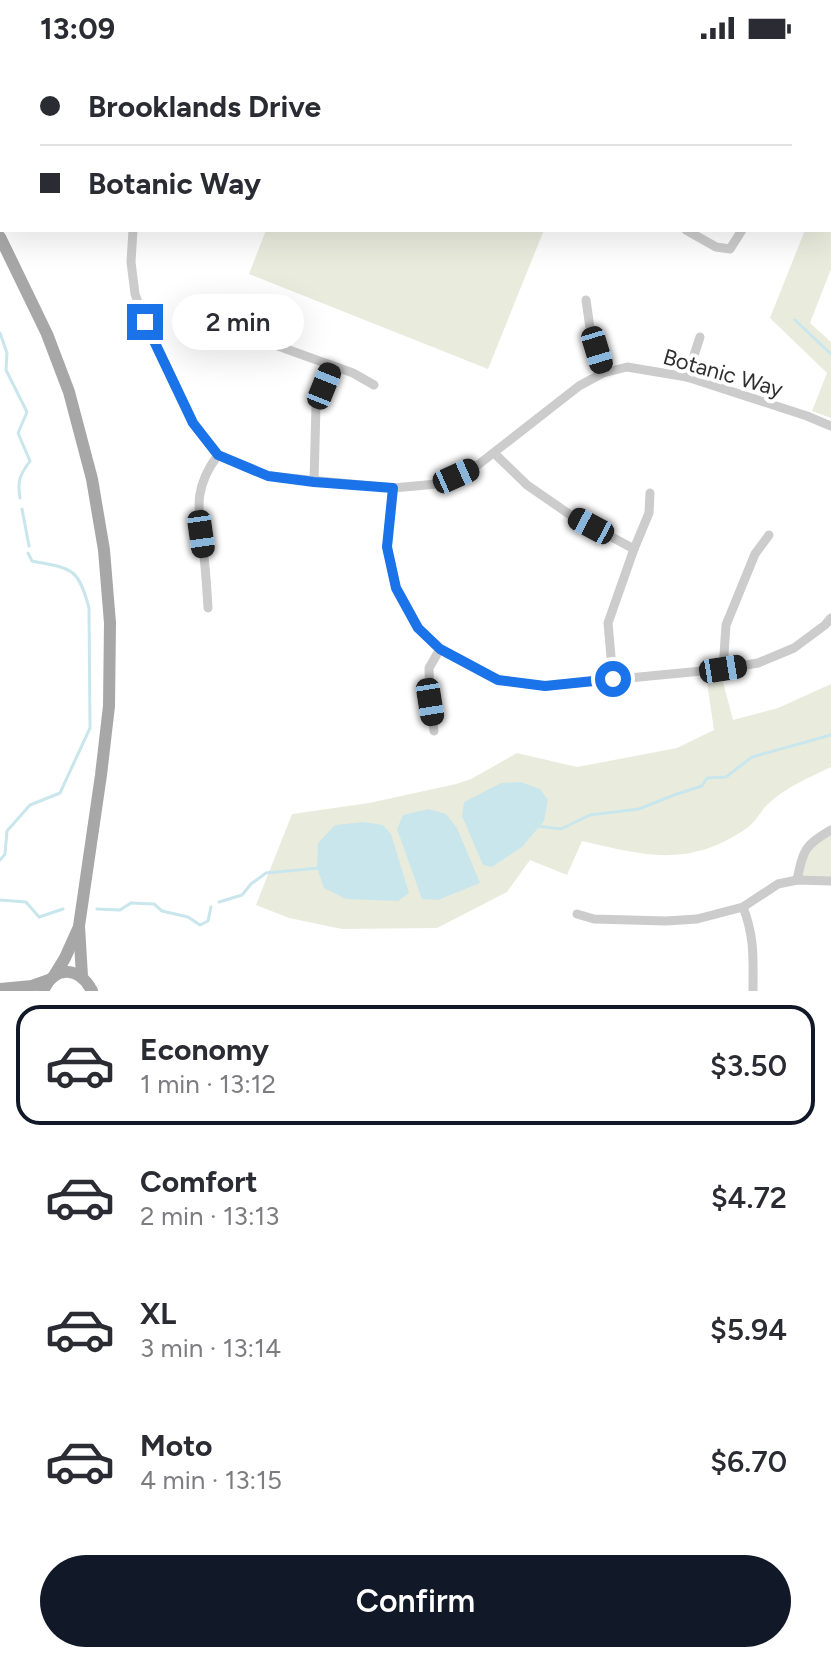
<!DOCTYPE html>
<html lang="en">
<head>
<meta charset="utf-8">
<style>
  body { margin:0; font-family:Figtree,sans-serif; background:#f7f7f7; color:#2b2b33; height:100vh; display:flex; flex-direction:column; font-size:30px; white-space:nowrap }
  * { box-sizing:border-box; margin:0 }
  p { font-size:26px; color:#7c7c81 }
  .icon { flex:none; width:44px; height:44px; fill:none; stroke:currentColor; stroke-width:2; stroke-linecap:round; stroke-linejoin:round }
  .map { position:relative; height:935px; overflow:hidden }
  .drawer { display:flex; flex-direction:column; background:#fff; flex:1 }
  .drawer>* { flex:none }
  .banner { position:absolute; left:0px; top:0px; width:832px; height:176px; box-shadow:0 8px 32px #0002; display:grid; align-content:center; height:176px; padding:0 40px; background:#fff }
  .end { position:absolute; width:36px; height:36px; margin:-18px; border:10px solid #1a73e8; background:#fff; box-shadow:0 0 0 4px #fff }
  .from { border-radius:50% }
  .bubble { position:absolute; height:56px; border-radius:28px; background:#fff; box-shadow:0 8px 32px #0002; font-size:26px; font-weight:600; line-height:56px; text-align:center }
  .car { position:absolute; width:24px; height:48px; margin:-24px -12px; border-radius:10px; box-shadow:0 0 6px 2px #0007; background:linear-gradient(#222 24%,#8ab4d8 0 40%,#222 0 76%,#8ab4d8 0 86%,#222 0) }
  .banner b { display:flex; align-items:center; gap:28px; height:76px; font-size:30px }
  .banner b+b { border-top:2px solid #e1e1e2 }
  .banner i { width:20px; height:20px; background:#2b2b33 }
  ul { padding:14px 0 0; list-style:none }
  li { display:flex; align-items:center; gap:24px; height:120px; margin:0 16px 12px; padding:0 24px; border:4px solid transparent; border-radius:24px }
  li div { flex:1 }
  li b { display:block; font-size:30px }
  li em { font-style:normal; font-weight:600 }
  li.current { border-color:#111827 }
  li>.icon { width:72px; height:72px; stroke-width:1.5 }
  .primary-button { display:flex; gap:16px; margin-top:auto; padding:16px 40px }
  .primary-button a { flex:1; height:92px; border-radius:48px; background:#111827; color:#fff; font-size:32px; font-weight:600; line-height:92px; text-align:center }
  .status { display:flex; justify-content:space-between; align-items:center; height:56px; padding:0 40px; background:#fff; direction:ltr }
  .status svg { height:22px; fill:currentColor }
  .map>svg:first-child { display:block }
  .green { fill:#e9ecdd }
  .water { fill:#c9e6ec }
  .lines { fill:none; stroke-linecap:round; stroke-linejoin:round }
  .stream { stroke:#c9e6ec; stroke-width:3 }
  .minor { stroke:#ccc; stroke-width:9 }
  .major { stroke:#a7a7a7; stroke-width:12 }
  .route { stroke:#1a73e8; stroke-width:10 }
  .labels { text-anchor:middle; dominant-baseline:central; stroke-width:8; stroke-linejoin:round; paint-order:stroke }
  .street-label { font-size:22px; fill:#2f2f2f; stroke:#fff }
</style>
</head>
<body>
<div class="status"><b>13:09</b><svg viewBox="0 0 49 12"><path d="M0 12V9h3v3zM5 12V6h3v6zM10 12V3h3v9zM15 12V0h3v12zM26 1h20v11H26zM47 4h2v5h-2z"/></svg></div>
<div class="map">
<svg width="831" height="935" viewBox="0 0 831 935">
  <rect width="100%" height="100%" fill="#fff"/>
  <g class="green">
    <path d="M830 47 831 213 810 267 831 286V362L812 355 827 317 770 262 805 174H830Z"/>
    <path d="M266 174H544L488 313 249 218Z"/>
    <path d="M723 626 733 664 778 652 831 628V711C809 722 785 731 767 749 760 756 756 766 747 772 689 812 646 800 582 785L567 819 530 804 507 836 437 872 342 873 289 862 256 849 292 758 369 747 456 728 471 723 517 697 577 711 677 692 714 674 707 627Z"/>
    <path d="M831 774V825L797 824 802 798Z"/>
  </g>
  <g class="water">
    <path d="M521 726 540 733 548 744 544 765 522 791 492 811 483 809 462 760 464 746 501 727Z"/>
    <path d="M428 753 446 758 457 772 480 827 438 844 422 843 397 773 403 759Z"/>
    <path d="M363 766 383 769 391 778 409 837 398 845 346 843 324 832 317 812 318 787 335 769Z"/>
  </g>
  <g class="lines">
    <g class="stream">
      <path d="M394 2V0"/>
      <path d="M795 264 831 298"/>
      <path d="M0 277 7 297 6 314 27 356 18 377 30 405C20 419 17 424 20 442"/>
      <path d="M22 453 29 490"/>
      <path d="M537 770 561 773 590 759 639 753 674 739 702 730 707 722 726 721 752 701 831 679"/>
      <path d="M0 804 5 798 7 775 30 749 60 737 90 672 89 552C78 510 71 513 32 505L28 497"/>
      <path d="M0 844 26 846 39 861 63 853"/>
      <path d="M219 846 242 839 251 828 266 817 319 812"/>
      <path d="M97 853 120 854 131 847 154 848 162 855 188 861 200 869 208 865 211 851"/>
    </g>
    <g class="minor">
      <path d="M38 2 40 0"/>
      <path d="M314 2 316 0"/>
      <path d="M782 2 783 0"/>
      <path d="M133 174 131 206 135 238 145 266 193 367 218 399 268 420 393 432 437 428 474 412 579 330 603 317 627 311 687 321 807 360 831 370"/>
      <path d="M686 174 716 191 730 193 742 174"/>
      <path d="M586 244 590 272 603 317"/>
      <path d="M248 245 261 277 275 289 353 317 374 329"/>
      <path d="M687 321 700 281"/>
      <path d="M494 397 527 429 569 458 634 493"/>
      <path d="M314 426 316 350 332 310"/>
      <path d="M393 432 387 491 396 532 418 572 440 593 498 624 545 630 723 613 758 607 794 592 825 569 831 562"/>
      <path d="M208 552C207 535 206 518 204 501 200 459 190 436 218 399"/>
      <path d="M723 613 726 569 755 498 769 479"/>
      <path d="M613 623 608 567 634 493 649 457 650 437"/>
      <path d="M434 675 430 646 429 612 440 593"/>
      <path d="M797 824C803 795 804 789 831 774"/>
      <path d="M743 851C755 882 753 903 753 935"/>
      <path d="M577 858 594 863 666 865 697 863 743 851 778 828 797 824 831 825"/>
    </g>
    <g class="major">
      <path d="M0 181 47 278 69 336 92 423 104 494 110 567 109 650 101 719 79 870 82 920"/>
      <path d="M54 920 65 902 78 873"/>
      <path d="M0 933 32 930 49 924"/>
      <path d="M43 935C55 908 80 911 92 935"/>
    </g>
  </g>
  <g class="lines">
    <path class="route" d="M145 266 193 367 218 399 268 420 314 426 393 432 387 491 396 532 418 572 440 593 498 624 545 630 613 623"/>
  </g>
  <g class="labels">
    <g class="street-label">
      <text transform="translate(723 317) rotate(16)">Botanic Way</text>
    </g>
  </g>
</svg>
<i class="end from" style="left:613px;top:623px"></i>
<i class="end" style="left:145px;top:266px"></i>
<div class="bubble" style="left:172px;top:238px;width:132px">2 min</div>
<i class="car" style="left:597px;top:294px;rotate:163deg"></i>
<i class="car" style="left:324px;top:330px;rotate:22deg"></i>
<i class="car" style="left:456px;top:420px;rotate:66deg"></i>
<i class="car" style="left:591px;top:470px;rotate:298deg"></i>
<i class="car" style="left:201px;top:478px;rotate:172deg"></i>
<i class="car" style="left:723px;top:613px;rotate:81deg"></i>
<i class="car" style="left:430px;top:646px;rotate:171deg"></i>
<div class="banner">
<b><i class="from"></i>Brooklands Drive</b>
<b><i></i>Botanic Way</b>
</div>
</div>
<section class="drawer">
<ul>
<li class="current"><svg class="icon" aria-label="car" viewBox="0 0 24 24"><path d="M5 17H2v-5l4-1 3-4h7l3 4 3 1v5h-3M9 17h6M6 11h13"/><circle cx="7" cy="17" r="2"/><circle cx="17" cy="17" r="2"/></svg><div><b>Economy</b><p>1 min · 13:12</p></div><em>$3.50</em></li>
<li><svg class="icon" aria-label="car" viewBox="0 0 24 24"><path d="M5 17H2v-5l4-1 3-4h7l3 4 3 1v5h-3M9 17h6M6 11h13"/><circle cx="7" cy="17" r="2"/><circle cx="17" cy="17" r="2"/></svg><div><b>Comfort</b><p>2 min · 13:13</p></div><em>$4.72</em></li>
<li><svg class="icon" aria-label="car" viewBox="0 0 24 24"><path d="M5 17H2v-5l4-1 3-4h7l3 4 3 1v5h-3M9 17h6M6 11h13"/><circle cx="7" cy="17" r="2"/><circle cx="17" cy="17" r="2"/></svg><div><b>XL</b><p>3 min · 13:14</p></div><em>$5.94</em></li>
<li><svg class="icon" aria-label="car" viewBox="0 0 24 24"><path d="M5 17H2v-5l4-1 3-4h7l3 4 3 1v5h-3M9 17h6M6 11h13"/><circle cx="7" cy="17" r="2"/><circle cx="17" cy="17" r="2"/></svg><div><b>Moto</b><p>4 min · 13:15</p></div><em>$6.70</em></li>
</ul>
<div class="primary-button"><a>Confirm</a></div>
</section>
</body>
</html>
